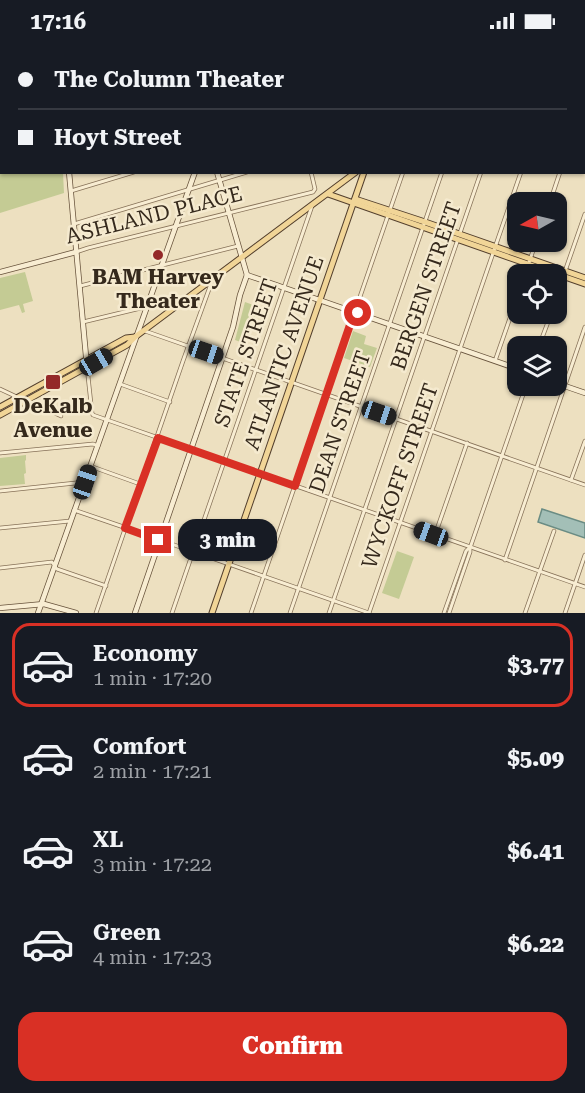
<!DOCTYPE html>
<html lang="en">
<head>
<meta charset="utf-8">
<style>
  body { margin:0; font-family:"Roboto Serif",serif; background:#20242c; color:#f1f3f6; height:100vh; display:flex; flex-direction:column; font-size:22px; white-space:nowrap }
  * { box-sizing:border-box; margin:0 }
  p { font-size:20px; color:#9ea1a6 }
  .icon { flex:none; width:33px; height:33px; fill:none; stroke:currentColor; stroke-width:2; stroke-linecap:round; stroke-linejoin:round }
  .map { position:relative; height:571px; overflow:hidden }
  .panel { display:flex; flex-direction:column; background:#171b24; flex:1 }
  .panel>* { flex:none }
  .guide { position:absolute; left:0px; top:0px; width:585px; height:132px; box-shadow:0 2px 4px #0004; display:grid; align-content:center; height:132px; padding:0 18px; background:#171b24 }
  .needle { width:39px; rotate:262deg }
  .buttons { position:absolute; left:507px; top:150px; display:grid; gap:12px }
  .buttons a { display:grid; place-items:center; width:60px; height:60px; border-radius:12px; background:#171b24; box-shadow:0 2px 4px #0004; font-size:30px }
  .end { position:absolute; width:27px; height:27px; margin:-14px; border:8px solid #d93025; background:#fff; box-shadow:0 0 0 3px #fff }
  .from { border-radius:50% }
  .bubble { position:absolute; height:42px; border-radius:18px; background:#171b24; box-shadow:0 2px 4px #0004; font-size:20px; font-weight:800; line-height:42px; text-align:center }
  .car { position:absolute; width:18px; height:36px; margin:-18px -9px; border-radius:8px; box-shadow:0 0 4px 2px #0007; background:linear-gradient(#222 24%,#8ab4d8 0 40%,#222 0 76%,#8ab4d8 0 86%,#222 0) }
  .guide b { display:flex; align-items:center; gap:21px; height:57px; font-size:22px }
  .guide b+b { border-top:2px solid #363941 }
  .guide i { width:15px; height:15px; background:#f1f3f6 }
  ul { padding:10px 0 0; list-style:none }
  li { display:flex; align-items:center; gap:18px; height:84px; margin:0 12px 9px; padding:0 6px; border:3px solid transparent; border-radius:18px }
  li div { flex:1 }
  li b { display:block; font-size:22px }
  li em { font-style:normal; font-weight:800 }
  li.active { border-color:#d93025 }
  li>.icon { width:54px; height:54px; stroke-width:1.5 }
  .primary-button { display:flex; gap:12px; margin-top:auto; padding:12px 18px }
  .primary-button a { flex:1; height:69px; border-radius:18px; background:#d93025; color:#fff; font-size:24px; font-weight:800; line-height:69px; text-align:center }
  .status { display:flex; justify-content:space-between; align-items:center; height:42px; padding:0 30px; background:#171b24; direction:ltr }
  .status svg { height:16px; fill:currentColor }
  .map>svg:first-child { display:block }
  .green { fill:#c4cb94 }
  .water { fill:#a3bfb7; stroke:#6a8c84; stroke-width:1.5 }
  .lines { fill:none; stroke-linecap:round; stroke-linejoin:round }
  .street-casing { stroke:#867158; stroke-width:4.5 }
  .secondary-casing { stroke:#67523b; stroke-width:6 }
  .primary-casing { stroke:#533f2d; stroke-width:7 }
  .street { stroke:#f8edd2; stroke-width:3 }
  .secondary { stroke:#f8edd2; stroke-width:4.5 }
  .primary { stroke:#f1d597; stroke-width:5 }
  .route { stroke:#d93025; stroke-width:8 }
  .poi-dot { fill:#942929; stroke:#f5eacf; stroke-width:2 }
  .labels { text-anchor:middle; dominant-baseline:central; stroke-width:5; stroke-linejoin:round; paint-order:stroke }
  .street-label { font-size:21px; fill:#35291c; stroke:#f5eacf }
  .poi-label { font-size:21px; font-weight:bold; fill:#35291c; stroke:#f5eacf }
</style>
</head>
<body>
<div class="status"><b>17:16</b><svg viewBox="0 0 49 12"><path d="M0 12V9h3v3zM5 12V6h3v6zM10 12V3h3v9zM15 12V0h3v12zM26 1h20v11H26zM47 4h2v5h-2z"/></svg></div>
<div class="map">
<svg width="585" height="571" viewBox="0 0 585 571">
  <rect width="100%" height="100%" fill="#ede0c0"/>
  <g class="green">
    <path d="M1 16 2 130 63 131 64 151 0 171V17Z"/>
    <path d="M25 230 33 259 23 262 25 270 22 271 19 263 0 268V236Z"/>
    <path d="M245 260 259 265 255 275H253L246 302 235 298Z"/>
    <path d="M353 289 366 294 364 302 377 306 370 325 344 316Z"/>
    <path d="M26 413V418L25 419 26 431 24 432 25 442 0 444V416Z"/>
    <path d="M397 509 414 515 399 557 382 551Z"/>
  </g>
  <path class="water" d="M542 467 585 481V496L538 480Z"/>
  <g class="lines">
    <g class="street-casing">
      <g id="street">
        <path d="M273 0 274 2"/>
        <path d="M520 0V2"/>
        <path d="M27 2 32 0"/>
        <path d="M161 2 166 0"/>
        <path d="M296 2 301 0"/>
        <path d="M360 2V0"/>
        <path d="M478 2V0"/>
        <path d="M566 2V0"/>
        <path d="M0 9H2"/>
        <path d="M584 46 585 42"/>
        <path d="M71 149 134 130"/>
        <path d="M550 160 560 130"/>
        <path d="M74 182 247 130"/>
        <path d="M460 191 481 130"/>
        <path d="M76 210 88 206 313 150 315 147 311 130"/>
        <path d="M525 232 536 200"/>
        <path d="M80 244 238 204"/>
        <path d="M556 255 585 172"/>
        <path d="M83 280 141 266H145"/>
        <path d="M145 289 585 443"/>
        <path d="M539 304 551 272"/>
        <path d="M495 319 518 253"/>
        <path d="M87 325 92 371 93 373 585 545"/>
        <path d="M120 342 170 360"/>
        <path d="M0 347 17 355"/>
        <path d="M29 359 61 374"/>
        <path d="M0 411 93 402 98 404"/>
        <path d="M90 424 140 442"/>
        <path d="M571 438 585 399"/>
        <path d="M0 449 85 440"/>
        <path d="M74 468 141 491 151 497 160 498 369 571"/>
        <path d="M0 486 70 479"/>
        <path d="M435 493 467 401"/>
        <path d="M505 518 585 285"/>
        <path d="M0 526 52 520 57 527 106 544"/>
        <path d="M96 571 183 319 212 239"/>
        <path d="M172 571 312 164"/>
        <path d="M251 571 403 130"/>
        <path d="M290 571 442 130"/>
        <path d="M329 571 458 197"/>
        <path d="M369 571 521 130"/>
        <path d="M444 571 466 509 469 506"/>
        <path d="M449 571 470 510V506L526 344"/>
        <path d="M525 571 554 489"/>
        <path d="M565 571 585 513"/>
      </g>
    </g>
    <g class="secondary-casing">
      <g id="secondary">
        <path d="M58 0V2"/>
        <path d="M180 0 181 2"/>
        <path d="M241 2 242 0"/>
        <path d="M584 117H585"/>
        <path d="M69 130 87 325"/>
        <path d="M217 130 247 233"/>
        <path d="M0 230 76 210"/>
        <path d="M247 233 518 327"/>
        <path d="M556 341 585 351"/>
        <path d="M0 566 44 562 76 571"/>
        <path d="M38 571 195 130"/>
        <path d="M135 571 233 285 240 253 247 233"/>
      </g>
    </g>
    <g class="primary-casing">
      <g id="primary">
        <path d="M390 2V0"/>
        <path d="M397 2V0"/>
        <path d="M527 2 529 0"/>
        <path d="M328 152 585 242"/>
        <path d="M355 157 425 180 585 236"/>
        <path d="M0 365 126 296 135 295"/>
        <path d="M0 373 127 303 135 295 356 130"/>
        <path d="M212 571 364 130"/>
      </g>
    </g>
    <use href="#street" class="street"/>
    <use href="#secondary" class="secondary"/>
    <use href="#primary" class="primary"/>
  </g>
  <g class="lines">
    <path class="route" d="M158 498 125 486 158 396 295 444 353 274 355 270 358 271"/>
  </g>
  <g class="poi-dot">
    <circle cx="158" cy="213" r="6"/>
    <rect x="45" y="332" width="16" height="16" rx="3"/>
  </g>
  <g class="labels">
    <g class="street-label">
      <text transform="translate(154 173) rotate(-14)">ASHLAND PLACE</text>
      <text transform="translate(426 244) rotate(-71)">BERGEN STREET</text>
      <text transform="translate(246 311) rotate(-71)">STATE STREET</text>
      <text transform="translate(284 311) rotate(-71)">ATLANTIC AVENUE</text>
      <text transform="translate(340 380) rotate(-71)">DEAN STREET</text>
      <text transform="translate(400 434) rotate(-71)">WYCKOFF STREET</text>
    </g>
    <g class="poi-label">
      <text x="158" y="235">BAM Harvey<tspan x="158" dy="24">Theater</tspan></text>
      <text x="53" y="364">DeKalb<tspan x="53" dy="24">Avenue</tspan></text>
    </g>
  </g>
</svg>
<div class="buttons">
<a><svg class="needle" viewBox="-14 -14 28 28"><path d="M0-13l5 13h-10z" fill="#e53935"/><path d="M0 13l5-13h-10z" fill="#9ea1a6"/></svg></a>
<a><svg class="icon" aria-label="locate" viewBox="0 0 24 24"><circle cx="12" cy="12" r="6"/><path d="M12 2v4M12 18v4M2 12h4M18 12h4"/></svg></a>
<a><svg class="icon" aria-label="layers" viewBox="0 0 24 24"><path d="M12 4l9 5-9 5-9-5zM3 14l9 5 9-5"/></svg></a>
</div>
<i class="end from" style="left:358px;top:271px"></i>
<i class="end" style="left:158px;top:498px"></i>
<div class="bubble" style="left:178px;top:477px;width:99px">3 min</div>
<i class="car" style="left:206px;top:310px;rotate:109deg"></i>
<i class="car" style="left:96px;top:320px;rotate:60deg"></i>
<i class="car" style="left:379px;top:371px;rotate:109deg"></i>
<i class="car" style="left:85px;top:440px;rotate:19deg"></i>
<i class="car" style="left:431px;top:492px;rotate:290deg"></i>
<div class="guide">
<b><i class="from"></i>The Column Theater</b>
<b><i></i>Hoyt Street</b>
</div>
</div>
<section class="panel">
<ul>
<li class="active"><svg class="icon" aria-label="car" viewBox="0 0 24 24"><path d="M5 17H2v-5l4-1 3-4h7l3 4 3 1v5h-3M9 17h6M6 11h13"/><circle cx="7" cy="17" r="2"/><circle cx="17" cy="17" r="2"/></svg><div><b>Economy</b><p>1 min · 17:20</p></div><em>$3.77</em></li>
<li><svg class="icon" aria-label="car" viewBox="0 0 24 24"><path d="M5 17H2v-5l4-1 3-4h7l3 4 3 1v5h-3M9 17h6M6 11h13"/><circle cx="7" cy="17" r="2"/><circle cx="17" cy="17" r="2"/></svg><div><b>Comfort</b><p>2 min · 17:21</p></div><em>$5.09</em></li>
<li><svg class="icon" aria-label="car" viewBox="0 0 24 24"><path d="M5 17H2v-5l4-1 3-4h7l3 4 3 1v5h-3M9 17h6M6 11h13"/><circle cx="7" cy="17" r="2"/><circle cx="17" cy="17" r="2"/></svg><div><b>XL</b><p>3 min · 17:22</p></div><em>$6.41</em></li>
<li><svg class="icon" aria-label="car" viewBox="0 0 24 24"><path d="M5 17H2v-5l4-1 3-4h7l3 4 3 1v5h-3M9 17h6M6 11h13"/><circle cx="7" cy="17" r="2"/><circle cx="17" cy="17" r="2"/></svg><div><b>Green</b><p>4 min · 17:23</p></div><em>$6.22</em></li>
</ul>
<div class="primary-button"><a>Confirm</a></div>
</section>
</body>
</html>
